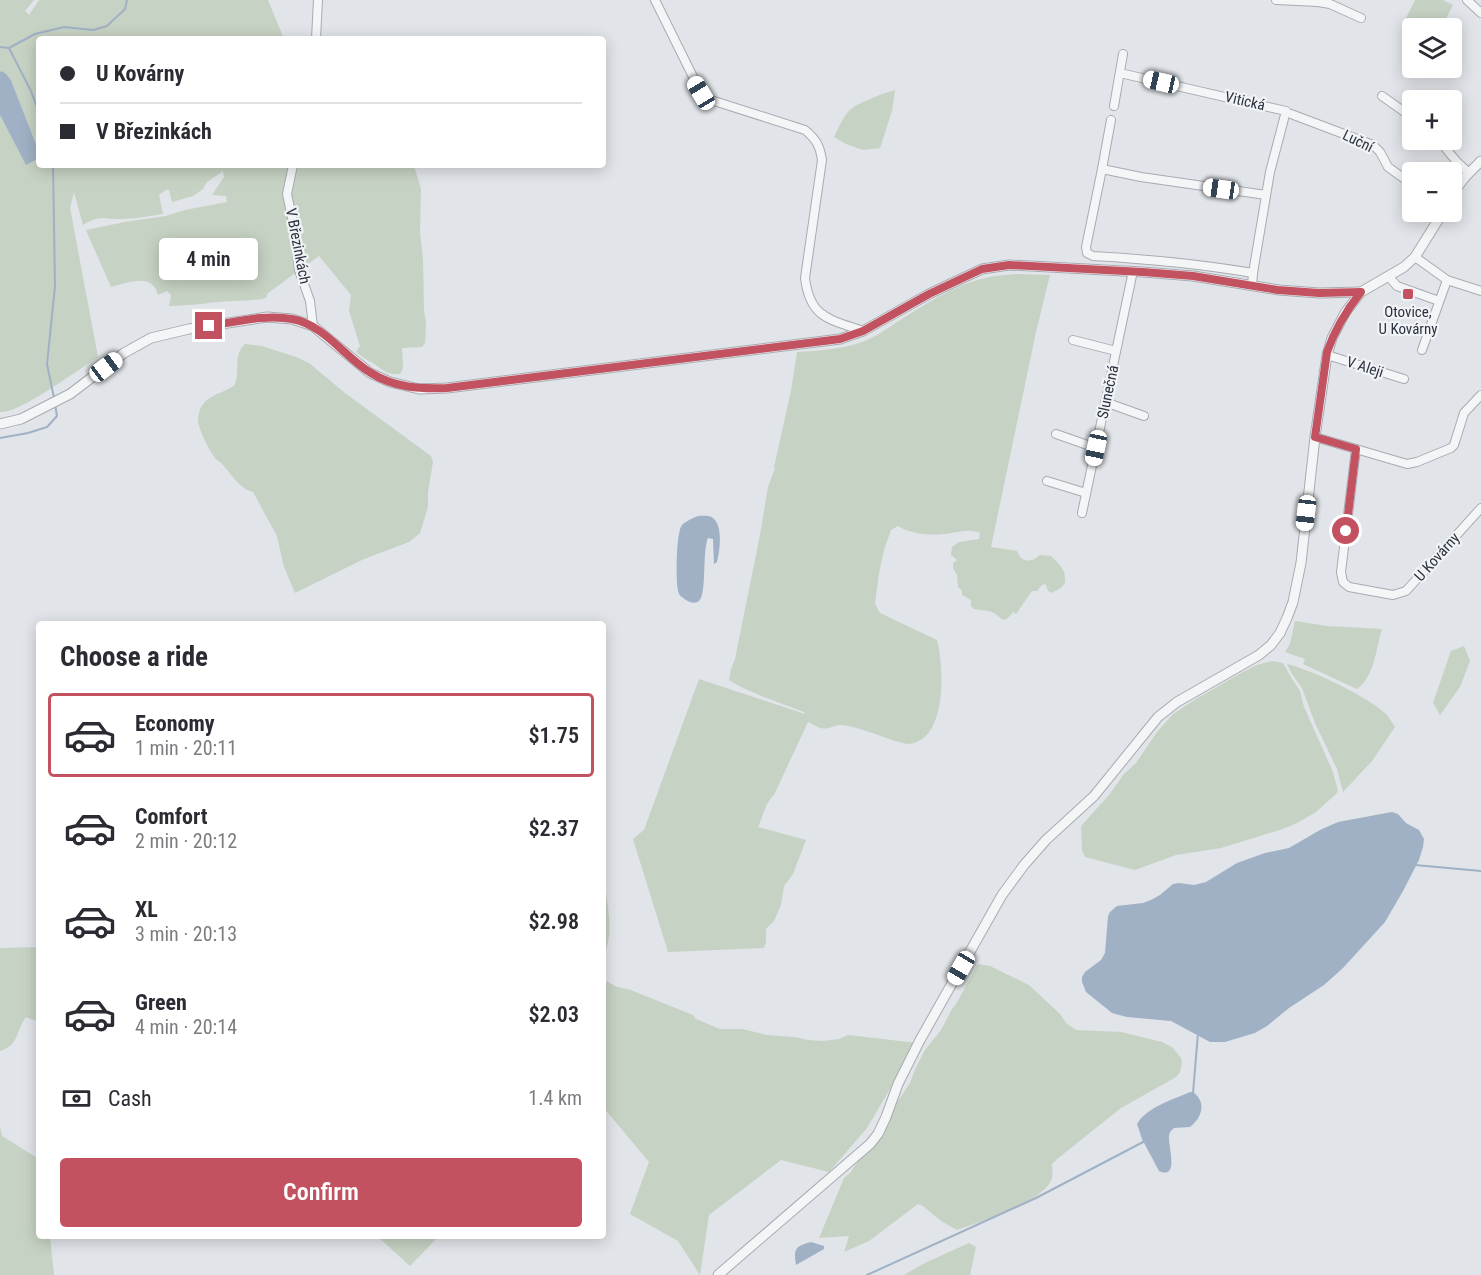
<!DOCTYPE html>
<html lang="en">
<head>
<meta charset="utf-8">
<style>
  body { margin:0; font-family:"Roboto Condensed",sans-serif; background:#f7f7f7; color:#2b2b33; height:100vh; display:flex; flex-direction:column; font-size:22px; white-space:nowrap }
  * { box-sizing:border-box; margin:0 }
  p { font-size:20px; color:#7c7c81 }
  .icon { flex:none; width:33px; height:33px; fill:none; stroke:currentColor; stroke-width:2; stroke-linecap:round; stroke-linejoin:round }
  .map { position:relative; flex:1; overflow:hidden }
  .side { position:absolute; left:36px; top:621px; width:570px; height:618px; display:flex; flex-direction:column; background:#fff; border-radius:6px; box-shadow:0 3px 15px #0003 }
  .side>* { flex:none }
  .top-card { position:absolute; left:36px; top:36px; width:570px; height:132px; border-radius:6px; box-shadow:0 3px 15px #0003; display:grid; align-content:center; height:132px; padding:0 24px; background:#fff }
  .tools { position:absolute; left:1402px; top:18px; display:grid; gap:12px }
  .tools a { display:grid; place-items:center; width:60px; height:60px; border-radius:6px; background:#fff; box-shadow:0 3px 15px #0003; font-size:30px }
  .end { position:absolute; width:27px; height:27px; margin:-14px; border:8px solid #c2525f; background:#fff; box-shadow:0 0 0 3px #fff }
  .from { border-radius:50% }
  .bubble { position:absolute; height:42px; border-radius:6px; background:#fff; box-shadow:0 3px 15px #0003; font-size:20px; font-weight:600; line-height:42px; text-align:center }
  .car { position:absolute; width:18px; height:36px; margin:-18px -9px; border-radius:8px; box-shadow:0 0 4px 2px #0007; background:linear-gradient(#fff 24%,#345 0 40%,#fff 0 76%,#345 0 86%,#fff 0) }
  .top-card b { display:flex; align-items:center; gap:21px; height:57px; font-size:22px }
  .top-card b+b { border-top:2px solid #e1e1e2 }
  .top-card i { width:15px; height:15px; background:#2b2b33 }
  ul { padding:0; list-style:none }
  li { display:flex; align-items:center; gap:18px; height:84px; margin:0 12px 9px; padding:0 12px; border:3px solid transparent; border-radius:6px }
  li div { flex:1 }
  li b { display:block; font-size:22px }
  li em { font-style:normal; font-weight:600 }
  li.on { border-color:#c2525f }
  li>.icon { width:54px; height:54px; stroke-width:1.5 }
  h2 { padding:0 24px; font-size:27px; line-height:72px }
  .pay { display:flex; align-items:center; gap:15px; height:66px; padding:0 24px; font-size:22px }
  .pay p { margin-inline-start:auto }
  .primary-button { display:flex; gap:12px; margin-top:auto; padding:12px 24px }
  .primary-button a { flex:1; height:69px; border-radius:6px; background:#c2525f; color:#fff; font-size:24px; font-weight:600; line-height:69px; text-align:center }
  .map>svg:first-child { display:block }
  .green { fill:#c6d2c3 }
  .water { fill:#a0b1c5 }
  .lines { fill:none; stroke-linecap:round; stroke-linejoin:round }
  .stream { stroke:#a0b1c5; stroke-width:2 }
  .minor-casing { stroke:#a7abb2; stroke-width:10 }
  .tertiary-casing { stroke:#a7abb2; stroke-width:11 }
  .minor { stroke:#f4f5f7; stroke-width:8 }
  .tertiary { stroke:#f4f5f7; stroke-width:9 }
  .route { stroke:#c2525f; stroke-width:8 }
  .poi-dot { fill:#c2525f; stroke:#f1f3f6; stroke-width:2 }
  .labels { text-anchor:middle; dominant-baseline:central; stroke-width:4.5; stroke-linejoin:round; paint-order:stroke }
  .street-label { font-size:15px; fill:#2b323f; stroke:#f1f3f6 }
  .poi-label { font-size:15px; fill:#2b323f; stroke:#f1f3f6 }
</style>
</head>
<body>
<div class="map">
<svg width="1481" height="1275" viewBox="0 0 1481 1275">
  <rect width="100%" height="100%" fill="#e1e4e8"/>
  <g class="green">
    <path d="M0 0H34L25 11 29 15 39 0H268L284 39H39V152L11 80 2 71 0 72Z"/>
    <path d="M1415 0H1443L1453 5 1441 28H1418L1404 22Z"/>
    <path d="M895 90 892 111 880 148 863 150 846 144 834 137C838 129 842 119 848 112 854 104 884 93 895 90Z"/>
    <path d="M0 115 26 164 39 158V165H412L415 169 421 189 420 232 423 259 424 311 426 323 425 343 422 347 402 348 403 368 400 374C388 376 382 369 373 363 367 360 362 357 356 352L360 346 349 311 351 295 319 256 268 293 266 298C254 301 244 300 232 301 211 302 190 306 169 306L171 295 167 291 158 295C153 272 127 283 111 287L86 230 125 222 166 216 185 210 227 202 226 196 212 195 224 177 223 171 207 182 203 189 193 196 172 202 169 190H166L159 195 163 214C149 216 134 219 120 219 104 219 97 215 83 225L74 192 70 208 98 357C79 369 19 414 0 412Z"/>
    <path d="M1018 274 1050 275 1036 332 991 547 1017 551C1021 563 1031 563 1040 555L1051 556C1060 565 1066 569 1065 583L1061 588 1051 593C1047 590 1047 589 1046 584L1042 585 1037 591H1032L1016 614 1013 612C1002 628 1001 614 989 611 984 610 979 610 974 609L971 606V600L962 595V591L958 587 957 575 953 568V563L957 560 951 555 952 547 959 542 979 539 980 533C970 529 962 531 951 533 935 536 912 535 898 526L891 530 884 550 879 573 875 604 880 613 937 640C944 667 948 744 906 744 902 743 896 741 892 740 878 735 857 727 843 725 836 724 828 730 820 728 816 727 812 723 808 722L774 795C765 803 763 817 758 827L806 840 793 874 784 886 781 905 774 921 766 929V942L764 948 668 952 633 839 644 830 699 679 805 714 804 712 764 697 741 687 729 680 731 669 735 659 760 535 768 487 775 468 774 467 791 391 797 352C818 351 842 349 862 342 876 337 889 327 902 319 929 302 958 283 990 277 999 275 1008 275 1018 274Z"/>
    <path d="M245 344 262 346 296 357 309 363 345 393 431 456 433 462 428 492V507L420 533 409 542 364 559 295 593 284 567 277 536 253 492C240 489 232 475 223 465 221 462 218 461 216 459 210 452 199 430 198 421 198 415 200 407 204 403 211 394 232 390 235 384 240 371 233 354 245 344Z"/>
    <path d="M1295 621 1327 626 1382 629C1376 648 1375 676 1357 689L1303 664 1305 659 1285 652 1290 644Z"/>
    <path d="M1464 646 1470 661 1460 687 1440 715 1433 703 1451 651Z"/>
    <path d="M1272 661 1283 663 1292 679 1300 691 1304 707 1333 772 1338 791 1336 794 1316 812 1299 822 1283 829 1221 848 1176 855 1135 870 1085 857 1082 850 1081 826 1109 795 1124 774 1136 763 1157 732 1173 714 1196 699 1241 673 1257 665Z"/>
    <path d="M1287 664C1312 670 1369 697 1387 715 1390 719 1392 723 1395 727L1372 761 1343 792 1337 769 1315 723 1302 688 1292 674Z"/>
    <path d="M603 847 605 848C605 860 605 871 605 882 607 907 615 934 603 957Z"/>
    <path d="M39 947V1025L38 1022 26 1017C16 1031 19 1045 0 1051V948Z"/>
    <path d="M978 964 990 966 1029 985 1060 1014 1066 1023 1076 1030 1121 1032 1162 1042 1172 1047 1181 1058 1182 1063 1180 1072 1176 1077 1121 1108 1057 1159 1052 1164C1052 1168 1053 1175 1052 1178 1045 1202 979 1222 957 1230L941 1221 923 1206 918 1204 869 1241 844 1252 849 1236 819 1238 844 1178 850 1173 910 1083 915 1069 925 1050 941 1030 952 1009 956 1004Z"/>
    <path d="M603 979 617 987 628 989 693 1015 696 1019 720 1029H742L767 1035 795 1037 808 1040 823 1041 839 1039 848 1035 917 1043 867 1128 829 1172 781 1160 709 1215 700 1275 678 1241 630 1214 649 1162 603 1107Z"/>
    <path d="M0 1127 2 1136 39 1159V1236H50L54 1275H0Z"/>
    <path d="M377 1236H439L410 1266Z"/>
    <path d="M969 1243 976 1247 970 1275H904L925 1263Z"/>
  </g>
  <g class="water">
    <path d="M2 71 6 74 11 80 39 152V158L26 165 0 115V72Z"/>
    <path d="M698 516C703 516 709 515 713 518 723 526 720 550 717 562L714 564 713 539 708 538C702 551 707 594 699 601 697 603 693 603 690 602 687 601 681 597 679 594 675 585 676 532 682 525 686 521 693 518 698 516Z"/>
    <path d="M1392 812 1398 814 1406 823 1419 830 1424 839 1423 847 1419 860 1403 891 1385 922 1343 968 1324 985 1289 1008 1267 1026 1255 1033 1225 1042H1210L1171 1021 1127 1017 1112 1013 1086 992 1082 982V977L1085 972 1101 960 1105 953 1108 916 1110 912 1117 906 1143 903 1151 900 1160 895 1173 884 1179 883 1194 885 1206 882 1237 863 1265 853 1289 848 1320 830 1338 822Z"/>
    <path d="M1190 1092H1193C1207 1102 1202 1118 1190 1127L1174 1128C1171 1131 1170 1131 1169 1136 1168 1147 1180 1180 1159 1171L1142 1139 1137 1124C1147 1107 1172 1100 1190 1092Z"/>
    <path d="M811 1242 824 1246V1249L796 1265C793 1248 796 1246 811 1242Z"/>
  </g>
  <g class="lines">
    <g class="stream">
      <path d="M0 47 9 48 35 34 64 27 93 30 107 26 125 9 127 0"/>
      <path d="M9 48 31 91 39 113"/>
      <path d="M53 165 55 286 47 364 54 398"/>
      <path d="M0 438 28 433 47 427 57 416 55 404"/>
      <path d="M1415 865 1481 871"/>
      <path d="M1193 1093 1198 1033"/>
      <path d="M867 1275 1036 1198 1145 1141"/>
    </g>
    <g class="minor-casing">
      <g id="minor">
        <path d="M655 0 701 93 711 100 805 130C816 139 820 146 822 160L805 278C810 318 829 319 863 331"/>
        <path d="M1276 0 1318 2 1330 4 1361 18"/>
        <path d="M1467 0 1481 13"/>
        <path d="M316 39 318 0"/>
        <path d="M1120 73 1286 111 1270 172 1253 273 1252 286"/>
        <path d="M1382 96 1413 118"/>
        <path d="M1114 106 1123 54"/>
        <path d="M1291 114 1373 145 1380 152 1388 167 1413 185"/>
        <path d="M1439 140 1456 161 1469 173"/>
        <path d="M293 165 287 194 294 227 299 270 310 301 313 326"/>
        <path d="M1102 169 1111 120"/>
        <path d="M1415 257 1447 280 1481 291"/>
        <path d="M1253 273C1200 264 1147 259 1093 256L1087 253 1086 247 1102 169 1141 177 1266 195"/>
        <path d="M1388 276 1397 286 1439 301"/>
        <path d="M1073 340 1116 351"/>
        <path d="M1422 350 1447 280"/>
        <path d="M1327 355 1404 379"/>
        <path d="M1105 402 1144 416"/>
        <path d="M1056 434 1096 448"/>
        <path d="M1315 437 1407 464 1417 462 1451 448 1454 445 1464 413 1481 395"/>
        <path d="M1356 449 1341 572 1343 582 1349 587 1393 595 1406 591 1481 508"/>
        <path d="M1047 481 1086 493"/>
        <path d="M1082 513 1133 271"/>
      </g>
    </g>
    <g class="tertiary-casing">
      <g id="tertiary">
        <path d="M1452 196C1459 182 1470 172 1481 161"/>
        <path d="M0 424 21 419 70 394 124 353 151 338 189 329 267 317 292 319 313 326 370 373 390 382 419 389 447 388 840 339 863 331 929 294 982 269 1009 265 1143 272 1193 276 1279 290 1319 293 1361 292"/>
        <path d="M718 1275 870 1144 878 1134 886 1117 898 1084 920 1040 1002 895 1024 865 1046 840 1094 796 1158 717 1177 702 1259 655 1271 645 1280 633 1287 618 1293 602 1301 563 1315 437 1327 355 1332 338 1345 313 1361 292 1404 267 1415 257 1443 212"/>
      </g>
    </g>
    <use href="#minor" class="minor"/>
    <use href="#tertiary" class="tertiary"/>
  </g>
  <g class="lines">
    <path class="route" d="M209 326C236 322 265 314 292 319 325 325 344 357 371 373 395 388 420 389 447 388L840 339 863 331 929 294 982 269 1009 265 1143 272 1193 276 1278 290 1319 293 1361 292C1346 311 1335 329 1327 352L1315 437 1356 449 1346 531"/>
  </g>
  <rect class="poi-dot" x="1402" y="288" width="12" height="12" rx="3"/>
  <g class="labels">
    <g class="street-label">
      <text transform="translate(1245 101) rotate(13)">Vitická</text>
      <text transform="translate(1358 141) rotate(26)">Luční</text>
      <text transform="translate(298 246) rotate(79)">V Březinkách</text>
      <text transform="translate(1365 367) rotate(18)">V Aleji</text>
      <text transform="translate(1108 392) rotate(-78)">Slunečná</text>
      <text transform="translate(1437 557) rotate(-48)">U Kovárny</text>
    </g>
    <g class="poi-label">
      <text x="1408" y="312">Otovice,<tspan x="1408" dy="17">U Kovárny</tspan></text>
    </g>
  </g>
</svg>
<div class="tools">
<a><svg class="icon" aria-label="layers" viewBox="0 0 24 24"><path d="M12 4l9 5-9 5-9-5zM3 14l9 5 9-5"/></svg></a>
<a>+</a>
<a>−</a>
</div>
<i class="end from" style="left:1346px;top:531px"></i>
<i class="end" style="left:209px;top:326px"></i>
<div class="bubble" style="left:159px;top:238px;width:99px">4 min</div>
<i class="car" style="left:1161px;top:82px;rotate:283deg"></i>
<i class="car" style="left:701px;top:93px;rotate:329deg"></i>
<i class="car" style="left:1221px;top:189px;rotate:278deg"></i>
<i class="car" style="left:106px;top:367px;rotate:53deg"></i>
<i class="car" style="left:1096px;top:448px;rotate:192deg"></i>
<i class="car" style="left:1306px;top:513px;rotate:187deg"></i>
<i class="car" style="left:961px;top:968px;rotate:210deg"></i>
<div class="top-card">
<b><i class="from"></i>U Kovárny</b>
<b><i></i>V Březinkách</b>
</div>
<section class="side">
<h2>Choose a ride</h2>
<ul>
<li class="on"><svg class="icon" aria-label="car" viewBox="0 0 24 24"><path d="M5 17H2v-5l4-1 3-4h7l3 4 3 1v5h-3M9 17h6M6 11h13"/><circle cx="7" cy="17" r="2"/><circle cx="17" cy="17" r="2"/></svg><div><b>Economy</b><p>1 min · 20:11</p></div><em>$1.75</em></li>
<li><svg class="icon" aria-label="car" viewBox="0 0 24 24"><path d="M5 17H2v-5l4-1 3-4h7l3 4 3 1v5h-3M9 17h6M6 11h13"/><circle cx="7" cy="17" r="2"/><circle cx="17" cy="17" r="2"/></svg><div><b>Comfort</b><p>2 min · 20:12</p></div><em>$2.37</em></li>
<li><svg class="icon" aria-label="car" viewBox="0 0 24 24"><path d="M5 17H2v-5l4-1 3-4h7l3 4 3 1v5h-3M9 17h6M6 11h13"/><circle cx="7" cy="17" r="2"/><circle cx="17" cy="17" r="2"/></svg><div><b>XL</b><p>3 min · 20:13</p></div><em>$2.98</em></li>
<li><svg class="icon" aria-label="car" viewBox="0 0 24 24"><path d="M5 17H2v-5l4-1 3-4h7l3 4 3 1v5h-3M9 17h6M6 11h13"/><circle cx="7" cy="17" r="2"/><circle cx="17" cy="17" r="2"/></svg><div><b>Green</b><p>4 min · 20:14</p></div><em>$2.03</em></li>
</ul>
<div class="pay"><svg class="icon" aria-label="cash" viewBox="0 0 24 24"><path d="M3 7h18v10H3z"/><circle cx="12" cy="12" r="2"/></svg>Cash<p>1.4 km</p></div>
<div class="primary-button"><a>Confirm</a></div>
</section>
</div>
</body>
</html>
